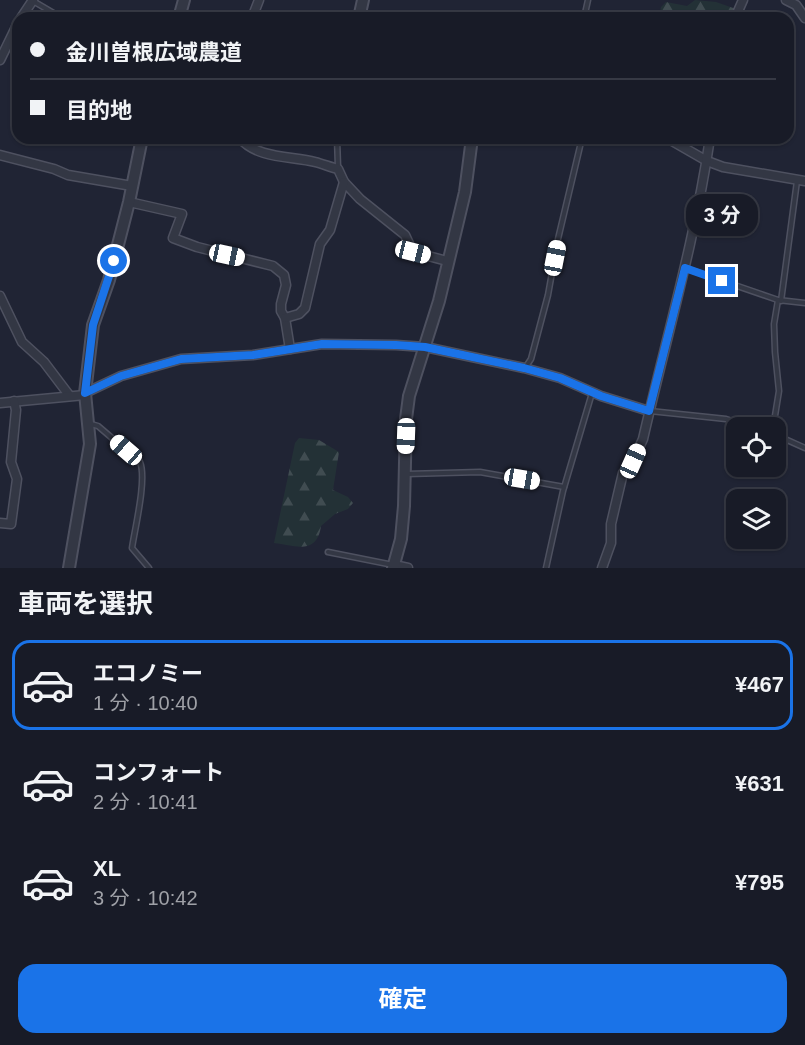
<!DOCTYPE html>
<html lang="ja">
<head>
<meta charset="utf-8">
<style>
  body { margin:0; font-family:Helvetica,"Noto Sans JP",sans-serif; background:#21242f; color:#f1f3f6; height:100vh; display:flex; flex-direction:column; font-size:22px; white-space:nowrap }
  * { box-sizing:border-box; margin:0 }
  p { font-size:20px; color:#9fa1a7 }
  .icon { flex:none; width:33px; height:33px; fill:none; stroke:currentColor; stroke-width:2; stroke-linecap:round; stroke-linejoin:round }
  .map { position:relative; height:568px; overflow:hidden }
  .sheet { display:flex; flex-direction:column; background:#181b27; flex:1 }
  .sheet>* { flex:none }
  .top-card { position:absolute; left:12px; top:12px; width:782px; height:132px; border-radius:18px; box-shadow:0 2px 4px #0004,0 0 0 2px #363944; display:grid; align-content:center; height:132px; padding:0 18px; background:#181b27 }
  .tools { position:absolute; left:726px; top:417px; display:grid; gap:12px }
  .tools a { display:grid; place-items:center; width:60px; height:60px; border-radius:12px; background:#181b27; box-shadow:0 2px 4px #0004,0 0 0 2px #363944; font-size:30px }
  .end { position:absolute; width:27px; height:27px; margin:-14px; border:8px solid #1a73e8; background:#fff; box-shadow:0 0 0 3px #fff }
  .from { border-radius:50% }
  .bubble { position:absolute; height:42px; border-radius:18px; background:#181b27; box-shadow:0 2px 4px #0004,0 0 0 2px #363944; font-size:20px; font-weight:700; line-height:42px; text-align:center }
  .car { position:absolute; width:18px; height:36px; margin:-18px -9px; border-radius:8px; box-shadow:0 0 4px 2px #0007; background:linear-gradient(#fff 24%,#345 0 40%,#fff 0 76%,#345 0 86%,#fff 0) }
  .top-card b { display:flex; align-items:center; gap:21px; height:57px; font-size:22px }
  .top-card b+b { border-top:2px solid #363944 }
  .top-card i { width:15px; height:15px; background:#f1f3f6 }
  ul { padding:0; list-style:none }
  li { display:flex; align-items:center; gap:18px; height:90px; margin:0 12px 9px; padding:0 6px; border:3px solid transparent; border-radius:18px }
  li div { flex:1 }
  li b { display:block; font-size:22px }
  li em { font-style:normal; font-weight:700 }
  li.active { border-color:#1a73e8 }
  li>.icon { width:54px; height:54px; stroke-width:1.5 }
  h2 { padding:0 18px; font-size:27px; line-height:72px }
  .primary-button { display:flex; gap:12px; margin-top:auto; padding:12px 18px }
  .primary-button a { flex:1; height:69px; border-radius:18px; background:#1a73e8; color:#fff; font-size:24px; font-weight:700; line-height:69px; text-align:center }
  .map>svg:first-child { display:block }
  .forest { fill:url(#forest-firs) }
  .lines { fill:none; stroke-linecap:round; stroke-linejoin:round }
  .service-casing { stroke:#4e5160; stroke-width:7 }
  .minor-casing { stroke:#4e5160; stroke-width:11 }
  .tertiary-casing { stroke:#4e5160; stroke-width:14 }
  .service { stroke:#333744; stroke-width:4 }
  .minor { stroke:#333744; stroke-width:8 }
  .tertiary { stroke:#333744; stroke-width:10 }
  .route { stroke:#1a73e8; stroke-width:8 }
</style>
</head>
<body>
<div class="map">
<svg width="805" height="568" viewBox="0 0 805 568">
  <defs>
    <pattern id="forest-firs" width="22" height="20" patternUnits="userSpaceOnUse" patternTransform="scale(1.5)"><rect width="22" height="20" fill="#233136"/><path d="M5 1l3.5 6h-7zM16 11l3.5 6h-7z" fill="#404c51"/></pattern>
  </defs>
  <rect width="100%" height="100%" fill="#202434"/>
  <g class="forest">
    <path d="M695 0 716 2 736 9 732 18H659L661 7 666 2 687 6Z"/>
    <path d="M299 438 319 440 339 452 333 490 348 497 353 503 348 509 335 514 321 526C317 555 296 546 274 543L295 443Z"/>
  </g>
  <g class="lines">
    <g class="service-casing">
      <g id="service">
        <path d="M33 1 62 18"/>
        <path d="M584 18 588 0"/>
        <path d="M337 138 338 167"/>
        <path d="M685 268 778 300 805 303"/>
        <path d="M781 301 797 181"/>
        <path d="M525 368 531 359 548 295 558 239 582 138"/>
        <path d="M650 411 726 419 753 428"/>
        <path d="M91 424 98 426 140 462C147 479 135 528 132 548L149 568"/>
        <path d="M773 428 779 391 775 352 774 324 778 300"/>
        <path d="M776 435 805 448"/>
        <path d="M407 474 480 472 564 487"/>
        <path d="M328 552 393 565"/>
        <path d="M546 568 563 491 592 393"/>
      </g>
    </g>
    <g class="minor-casing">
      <g id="minor">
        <path d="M786 0 796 5 805 18"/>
        <path d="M21 18 33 0"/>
        <path d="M252 18 259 0"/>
        <path d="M735 18 743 0"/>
        <path d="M0 60 18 23"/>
        <path d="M240 138C257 159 292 156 315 162 323 164 330 167 338 169L344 182 360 199 405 235 413 252 447 261"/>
        <path d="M667 138 707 161 723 167 805 181"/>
        <path d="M0 155 54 169 68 175 132 186"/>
        <path d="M129 202 182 214 173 238 197 247 273 266 284 275 286 285 281 304V311L285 318 290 349"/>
        <path d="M0 296 22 342 44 362 69 395"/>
        <path d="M285 318 299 314 305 308 320 244 330 230 344 182"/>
        <path d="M85 393 121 376 181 359 253 355 322 344 396 345 425 347 524 368 560 378 601 396 649 411"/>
        <path d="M0 403 85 395"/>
        <path d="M0 523 11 524 17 479 11 462 16 410 14 401"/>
        <path d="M394 565 408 568"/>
        <path d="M602 568 611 543V524L623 473 633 461 643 439C666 339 695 240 710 138"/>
      </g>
    </g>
    <g class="tertiary-casing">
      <g id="tertiary">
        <path d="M179 18 184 0"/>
        <path d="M359 18 363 0"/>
        <path d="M69 568 90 444 85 393 93 325 109 280 129 202 142 138"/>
        <path d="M393 568 401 539 404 506 406 419 409 396 439 301 465 192 472 138"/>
      </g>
    </g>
    <use href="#service" class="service"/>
    <use href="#minor" class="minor"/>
    <use href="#tertiary" class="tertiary"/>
  </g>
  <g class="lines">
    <path class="route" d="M114 261 93 325 85 393 121 376 181 359 253 355 322 344 396 345 425 347 524 368 560 378 601 396 649 411 685 268 722 281"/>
  </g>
</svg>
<div class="tools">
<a><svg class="icon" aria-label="locate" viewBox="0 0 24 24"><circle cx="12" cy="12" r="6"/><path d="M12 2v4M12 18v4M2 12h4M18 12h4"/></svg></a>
<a><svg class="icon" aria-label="layers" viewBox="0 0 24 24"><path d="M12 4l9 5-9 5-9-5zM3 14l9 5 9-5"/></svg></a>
</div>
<i class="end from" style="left:114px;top:261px"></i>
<i class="end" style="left:722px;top:281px"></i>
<div class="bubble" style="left:686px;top:194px;width:72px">3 分</div>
<i class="car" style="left:413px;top:252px;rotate:104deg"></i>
<i class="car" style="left:227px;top:255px;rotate:102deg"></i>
<i class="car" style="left:555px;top:258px;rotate:11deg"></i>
<i class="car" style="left:406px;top:436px;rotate:182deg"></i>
<i class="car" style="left:126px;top:450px;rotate:311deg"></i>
<i class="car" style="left:633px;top:461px;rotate:24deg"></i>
<i class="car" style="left:522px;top:479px;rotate:100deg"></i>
<div class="top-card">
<b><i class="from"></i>金川曽根広域農道</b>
<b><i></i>目的地</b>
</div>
</div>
<section class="sheet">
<h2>車両を選択</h2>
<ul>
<li class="active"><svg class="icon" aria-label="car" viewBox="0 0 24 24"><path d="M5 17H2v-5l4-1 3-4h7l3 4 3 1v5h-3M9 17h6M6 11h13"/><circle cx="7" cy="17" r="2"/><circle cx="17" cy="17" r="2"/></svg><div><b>エコノミー</b><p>1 分 · 10:40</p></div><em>¥467</em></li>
<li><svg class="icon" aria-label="car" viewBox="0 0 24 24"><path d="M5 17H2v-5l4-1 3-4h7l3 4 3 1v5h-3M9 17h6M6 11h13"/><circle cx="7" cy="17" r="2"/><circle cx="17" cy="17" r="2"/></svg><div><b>コンフォート</b><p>2 分 · 10:41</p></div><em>¥631</em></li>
<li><svg class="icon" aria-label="car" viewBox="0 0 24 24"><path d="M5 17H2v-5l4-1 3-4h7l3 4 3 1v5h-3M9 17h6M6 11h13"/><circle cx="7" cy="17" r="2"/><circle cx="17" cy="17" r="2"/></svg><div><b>XL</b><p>3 分 · 10:42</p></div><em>¥795</em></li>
</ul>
<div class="primary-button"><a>確定</a></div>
</section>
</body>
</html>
